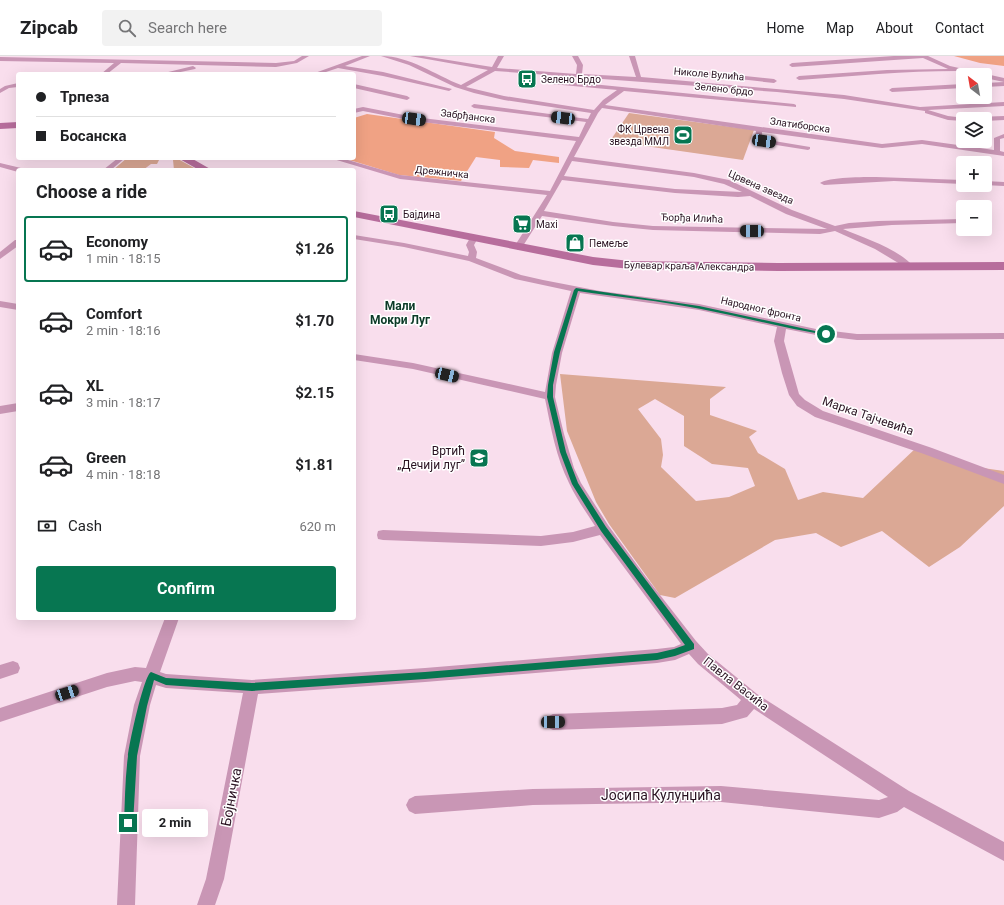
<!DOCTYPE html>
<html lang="en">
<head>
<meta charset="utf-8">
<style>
  body { margin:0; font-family:Roboto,sans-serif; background:#f2f2f2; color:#202124; height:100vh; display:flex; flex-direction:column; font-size:15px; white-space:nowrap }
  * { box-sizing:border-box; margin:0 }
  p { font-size:13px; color:#757577 }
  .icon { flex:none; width:22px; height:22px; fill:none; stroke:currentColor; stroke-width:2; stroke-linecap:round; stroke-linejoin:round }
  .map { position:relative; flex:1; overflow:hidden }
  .details { position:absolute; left:16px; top:112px; width:340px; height:452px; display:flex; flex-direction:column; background:#fff; border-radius:4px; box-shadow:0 4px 16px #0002 }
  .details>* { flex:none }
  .guide { position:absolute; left:16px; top:16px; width:340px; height:88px; border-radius:4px; box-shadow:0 4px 16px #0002; display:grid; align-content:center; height:88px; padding:0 20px; background:#fff }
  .needle { width:26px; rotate:329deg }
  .fabs { position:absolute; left:956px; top:12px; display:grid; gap:8px }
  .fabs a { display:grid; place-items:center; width:36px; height:36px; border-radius:4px; background:#fff; box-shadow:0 4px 16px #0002; font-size:20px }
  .end { position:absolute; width:18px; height:18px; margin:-9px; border:5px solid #077651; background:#fff; box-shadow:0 0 0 2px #fff }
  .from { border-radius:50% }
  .bubble { position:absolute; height:28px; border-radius:4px; background:#fff; box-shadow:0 4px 16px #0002; font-size:13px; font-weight:700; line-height:28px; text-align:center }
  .car { position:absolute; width:12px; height:24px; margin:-12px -6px; border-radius:5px; box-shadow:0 0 3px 1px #0007; background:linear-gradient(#222 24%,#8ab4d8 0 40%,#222 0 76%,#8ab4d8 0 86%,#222 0) }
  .guide b { display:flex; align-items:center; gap:14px; height:38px; font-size:15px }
  .guide b+b { border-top:1px solid #e0e0e0 }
  .guide i { width:10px; height:10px; background:#202124 }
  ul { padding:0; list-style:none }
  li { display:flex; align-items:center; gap:12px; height:66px; margin:0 8px 6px; padding:0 12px; border:2px solid transparent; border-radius:4px }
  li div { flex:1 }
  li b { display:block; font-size:15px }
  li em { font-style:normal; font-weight:700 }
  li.current { border-color:#077651 }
  li>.icon { width:36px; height:36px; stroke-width:1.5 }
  h2 { padding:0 20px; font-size:18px; line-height:48px }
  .pay { display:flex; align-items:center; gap:10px; height:44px; padding:0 20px; font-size:15px }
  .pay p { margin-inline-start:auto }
  .button { display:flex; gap:8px; margin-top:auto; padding:8px 20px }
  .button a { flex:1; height:46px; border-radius:4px; background:#077651; color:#fff; font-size:16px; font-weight:700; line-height:46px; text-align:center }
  header { display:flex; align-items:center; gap:24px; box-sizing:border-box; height:56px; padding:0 20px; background:#fff; border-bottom:1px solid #e0e0e0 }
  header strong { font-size:19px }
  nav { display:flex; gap:22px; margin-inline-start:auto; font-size:14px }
  .search { width:280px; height:36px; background:#f2f2f2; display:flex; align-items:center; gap:10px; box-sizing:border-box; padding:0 14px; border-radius:4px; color:#757577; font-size:15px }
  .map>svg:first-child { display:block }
  .green { fill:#dba895; fill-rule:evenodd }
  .forest { fill:#f0a284 }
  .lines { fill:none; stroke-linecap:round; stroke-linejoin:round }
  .minor { fill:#c996b5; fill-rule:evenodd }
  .secondary { fill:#b76d9c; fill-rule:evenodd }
  .route { fill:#077651 }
  .labels { text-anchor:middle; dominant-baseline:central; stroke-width:3; stroke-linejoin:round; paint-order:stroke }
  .far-street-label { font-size:10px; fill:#2a1322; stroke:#fff }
  .far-poi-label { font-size:10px; fill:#2a1322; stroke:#fff; text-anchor:start }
  .far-quarter-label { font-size:12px; font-weight:bold; fill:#0c3b28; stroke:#fff }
  .street-label { font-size:12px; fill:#2a1322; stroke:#fff }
  .poi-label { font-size:12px; fill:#2a1322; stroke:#fff; text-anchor:end }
  .near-street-label { font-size:14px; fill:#2a1322; stroke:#fff }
</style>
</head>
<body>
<header>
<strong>Zipcab</strong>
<div class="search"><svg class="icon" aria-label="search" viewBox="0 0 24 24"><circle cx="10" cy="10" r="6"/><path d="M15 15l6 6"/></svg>Search here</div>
<nav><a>Home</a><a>Map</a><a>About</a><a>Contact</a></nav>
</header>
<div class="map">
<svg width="1004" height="849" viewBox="0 0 1004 849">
  <rect width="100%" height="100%" fill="#f9deed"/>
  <g class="green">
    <path d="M629 57 754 74 743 104 610 85Z"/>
    <path d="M127 102H160L157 108H151L143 114H113Z"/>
    <path d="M178 103 196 113 199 114H174L173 104Z"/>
    <path d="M560 318 726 331 710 343V359L757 375 749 381 758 397 785 413 798 444 823 436 863 442 917 391 969 410 1004 415V450L960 491 929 511 882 475 841 491 816 477 775 484 675 542 660 539 609 468 596 446 567 375ZM655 343 684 360V390L712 408 748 412 755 430 729 441 696 445 661 411 663 399 661 383 638 353Z"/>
  </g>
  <g class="forest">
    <path d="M954 0H1004V10L980 7Z"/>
    <path d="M367 58 495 76 494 82 515 95 559 101V107L533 104 529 112 500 111V104L476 101 461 125 399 119 343 102H354V62Z"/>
  </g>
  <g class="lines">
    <g class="minor">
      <path d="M302 0H309L297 7 276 11 121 7 107 18H101L114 7 0 5V1L276 7 294 5Z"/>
      <path d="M362 0H370L345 10 383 16 452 33 449 35 383 20 338 12 320 18H312Z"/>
      <path d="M381 0C410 0 435 19 461 29L488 14 410 0H423L492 11 498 0H504L497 12 576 18 577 9 572 0H578L583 9 582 18 636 21 629 0H635L641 21 844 39 920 51 1004 46V50L928 54 948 60 965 62 966 63H963V65L948 64 925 57V55L844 43 777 36 495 15 466 31 504 40 594 54 603 44 617 34 551 28 548 26 551 24 794 48 796 49V51L624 35 605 49 882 88 922 84 994 94V82L1004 78V82L1000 83V95L1004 96V100L922 88 882 92 762 76V83L810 91V93L808 94 758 86 755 83 756 75 602 52 598 57 574 101 694 117 729 124 792 154 835 170 849 167 878 165 963 163V167L892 169 843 173C864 182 899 193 914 211L910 214 875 193 835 175 820 178 653 174 613 170 542 160 521 193 518 194 514 191 547 139 400 123 330 102H341L400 119 550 135 576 85 414 65 363 55 354 57V53L363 51 414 61 579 81 586 66 474 52 471 50 474 48 588 63 591 57 504 44 474 37 455 31 409 9ZM572 105 694 121 724 128 742 136 675 133 564 120ZM562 124 675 137 738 141 750 140 786 158 827 173 653 170 613 166 544 155Z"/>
      <path d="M894 0H928L950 10 1004 22V26L985 22V19C976 19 967 15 958 15 905 15 852 20 799 24L796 22 799 20 887 14 948 13 923 2 792 11 789 9 792 7Z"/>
      <path d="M193 10 196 12 195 13 171 18H160Z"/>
      <path d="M688 14 774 23 777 25 774 27 686 17V15Z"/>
      <path d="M1004 26V30L985 31V27Z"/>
      <path d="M18 27V31L9 32 0 37V33L5 30Z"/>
      <path d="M354 28 407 40 410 42 407 44 354 32Z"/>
      <path d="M963 28V32L892 36 889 34 892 32Z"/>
      <path d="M1004 60V64L985 65V63H974L977 61Z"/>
      <path d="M118 102H125L111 114H103Z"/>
      <path d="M0 107 21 112 22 114H18V116L0 111Z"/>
      <path d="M876 121 963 124V128L894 125 824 129 820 127C828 121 865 121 876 121Z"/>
      <path d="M985 125 1004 126V130L984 129Z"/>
      <rect x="985" y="164" width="4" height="4"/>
      <path d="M354 179 404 187 468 200 469 196 466 189 471 180H474L478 182 474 189 477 196 476 202 521 219 543 224 600 235 699 248 816 273 857 278 1004 277V283L857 284 816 279 786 273 784 285 799 338 805 344 823 355 932 392 1004 419V428L924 398 815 361 797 350 789 339 782 317 774 285 777 271 699 254 580 237 562 297 556 329 555 341 564 378 574 412 581 427 608 469 646 521 696 585 708 598 757 638 909 735 1004 786V805L904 751 897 756 879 762 721 746 533 749 415 758 409 755 406 749 409 743 415 740 533 733 721 730 879 744 888 741 754 653 747 661 722 668 553 674 547 671 545 666 547 661 553 658 722 652 737 649 741 644 698 608 689 598 675 604 657 607 425 626 258 638 224 823 215 849H197L206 823 243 637 166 632 156 629 150 649 140 700 135 849H117L124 700 134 649 142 626 135 625 107 631 0 666V652L107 617 135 611 146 612 165 562H179L160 616 166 618 252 624 425 612 657 593 674 591 681 588 600 479 573 486 541 490 383 484 378 483 377 479 378 475 383 474 541 480 573 476 595 470C586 456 576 442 569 427 556 401 551 372 545 343L413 313 354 304V298L413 307 545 336 552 297 571 235 515 223 469 205 404 191 354 183Z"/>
      <path d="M15 184H18V190L0 203V196Z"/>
      <path d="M0 245 18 248V254L0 251Z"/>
      <path d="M18 347V355L0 358V350Z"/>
      <path d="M13 605 18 607 20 612 18 617 0 623V609Z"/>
    </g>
    <g class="secondary">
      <path d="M18 66V72L0 73V67Z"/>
      <path d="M178 102H191L212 114H199Z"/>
      <path d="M354 155 593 201 630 205 778 207 1004 206V214L778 215 630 213 593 209 354 161Z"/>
    </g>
  </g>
  <path class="route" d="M576 232 699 250 829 278 826 279C784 272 743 261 701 253 661 245 619 241 578 235L560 296 553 329V341L566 396 578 427 606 471 694 588V593L675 600 657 604 425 623 252 635 166 629 154 624 147 650 137 700 133 767 132 771 128 772 125 771 124 767C125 745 125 722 128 700 129 688 144 619 151 616L166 622 252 627 425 616 657 597 674 593 685 589 601 475 572 428 560 396 547 341 548 329 554 296 574 234Z"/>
  <defs>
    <g id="bus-square" transform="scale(1)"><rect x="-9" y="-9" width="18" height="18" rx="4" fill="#077651" stroke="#fff"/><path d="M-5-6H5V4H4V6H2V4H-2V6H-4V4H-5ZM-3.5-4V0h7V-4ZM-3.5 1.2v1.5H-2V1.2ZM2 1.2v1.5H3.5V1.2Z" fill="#fff"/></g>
    <g id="stadium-square" transform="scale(1)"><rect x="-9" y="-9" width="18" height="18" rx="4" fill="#077651" stroke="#fff"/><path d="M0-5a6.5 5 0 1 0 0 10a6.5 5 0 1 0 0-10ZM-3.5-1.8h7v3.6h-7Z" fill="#fff"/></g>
    <g id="supermarket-square" transform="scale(1)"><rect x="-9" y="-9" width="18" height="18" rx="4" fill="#077651" stroke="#fff"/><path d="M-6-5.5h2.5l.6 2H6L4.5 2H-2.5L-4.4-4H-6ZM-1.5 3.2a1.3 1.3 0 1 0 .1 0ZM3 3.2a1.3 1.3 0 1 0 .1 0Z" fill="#fff"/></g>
    <g id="shop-square" transform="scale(1)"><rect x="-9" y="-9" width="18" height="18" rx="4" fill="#077651" stroke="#fff"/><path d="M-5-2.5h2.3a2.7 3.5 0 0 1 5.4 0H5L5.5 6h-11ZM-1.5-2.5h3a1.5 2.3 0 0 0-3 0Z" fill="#fff"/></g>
    <g id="school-square" transform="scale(1)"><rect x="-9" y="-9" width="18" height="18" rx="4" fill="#077651" stroke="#fff"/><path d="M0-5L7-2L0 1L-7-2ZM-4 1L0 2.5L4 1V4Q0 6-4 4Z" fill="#fff"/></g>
  </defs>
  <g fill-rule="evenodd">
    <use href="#bus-square" x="527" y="23"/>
    <use href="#stadium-square" x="683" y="79"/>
    <use href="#bus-square" x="389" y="158"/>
    <use href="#supermarket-square" x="522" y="168"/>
    <use href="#shop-square" x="575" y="187"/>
    <use href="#school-square" x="479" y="402"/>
  </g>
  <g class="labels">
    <g class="far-street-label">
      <text transform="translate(709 18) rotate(5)">Николе Вулића</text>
      <text transform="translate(724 33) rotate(6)">Зелено брдо</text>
      <text transform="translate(468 60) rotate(7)">Забрђанска</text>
      <text transform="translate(800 69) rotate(8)">Златиборска</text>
      <text transform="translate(442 116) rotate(6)">Дрежничка</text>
      <text transform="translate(761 131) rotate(24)">Црвена звезда</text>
      <text transform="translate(692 162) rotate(2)">Ђорђа Илића</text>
      <text transform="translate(689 210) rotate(1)">Булевар краља Александра</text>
      <text transform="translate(761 253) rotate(13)">Народног фронта</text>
    </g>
    <g class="far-poi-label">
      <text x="541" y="23">Зелено Брдо</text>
      <text x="669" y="73" text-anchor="end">ФК Црвена<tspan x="669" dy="12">звезда ММЛ</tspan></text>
      <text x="403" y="158">Бајдина</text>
      <text x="536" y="168">Maxi</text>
      <text x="589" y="187">Пемеље</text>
    </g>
    <g class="far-quarter-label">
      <text x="400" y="250">Мали<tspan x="400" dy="14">Мокри Луг</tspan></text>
    </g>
    <g class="street-label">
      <text transform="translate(868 360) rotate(19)">Марка Тајчевића</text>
      <text transform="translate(736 628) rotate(38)">Павла Васића</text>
    </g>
    <g class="poi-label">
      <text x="465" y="395">Вртић<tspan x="465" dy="14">„Дечији луг”</tspan></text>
    </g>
    <g class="near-street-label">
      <text x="661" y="739">Јосипа Кулунџића</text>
      <text transform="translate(231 741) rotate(-79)">Бојничка</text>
    </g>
  </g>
</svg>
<div class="fabs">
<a><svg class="needle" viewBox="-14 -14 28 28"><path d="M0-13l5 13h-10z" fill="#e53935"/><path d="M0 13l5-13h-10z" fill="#757577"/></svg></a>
<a><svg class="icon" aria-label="layers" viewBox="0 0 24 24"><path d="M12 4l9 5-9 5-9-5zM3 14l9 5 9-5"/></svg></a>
<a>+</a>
<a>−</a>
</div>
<i class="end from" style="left:826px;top:278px"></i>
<i class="end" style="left:128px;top:767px"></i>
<div class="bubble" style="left:142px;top:753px;width:66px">2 min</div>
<i class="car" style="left:563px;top:62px;rotate:277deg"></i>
<i class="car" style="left:414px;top:63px;rotate:98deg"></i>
<i class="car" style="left:764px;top:85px;rotate:98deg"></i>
<i class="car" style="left:752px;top:175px;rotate:271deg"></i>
<i class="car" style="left:447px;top:319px;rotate:103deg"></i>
<i class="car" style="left:67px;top:637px;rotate:72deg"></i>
<i class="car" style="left:553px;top:666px;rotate:89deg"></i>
<div class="guide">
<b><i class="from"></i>Трпеза</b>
<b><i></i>Босанска</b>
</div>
<section class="details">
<h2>Choose a ride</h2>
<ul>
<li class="current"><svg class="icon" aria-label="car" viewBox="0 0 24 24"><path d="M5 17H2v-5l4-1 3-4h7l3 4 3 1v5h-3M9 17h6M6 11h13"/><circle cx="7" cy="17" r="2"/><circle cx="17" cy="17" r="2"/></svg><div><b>Economy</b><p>1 min · 18:15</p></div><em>$1.26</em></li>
<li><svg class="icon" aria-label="car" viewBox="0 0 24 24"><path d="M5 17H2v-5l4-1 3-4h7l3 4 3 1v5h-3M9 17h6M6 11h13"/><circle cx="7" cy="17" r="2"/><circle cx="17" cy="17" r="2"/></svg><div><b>Comfort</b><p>2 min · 18:16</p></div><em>$1.70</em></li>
<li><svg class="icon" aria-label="car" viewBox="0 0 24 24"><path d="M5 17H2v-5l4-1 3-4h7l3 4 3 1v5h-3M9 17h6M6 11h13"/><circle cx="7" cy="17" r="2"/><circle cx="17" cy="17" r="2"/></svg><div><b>XL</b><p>3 min · 18:17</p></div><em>$2.15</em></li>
<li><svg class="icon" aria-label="car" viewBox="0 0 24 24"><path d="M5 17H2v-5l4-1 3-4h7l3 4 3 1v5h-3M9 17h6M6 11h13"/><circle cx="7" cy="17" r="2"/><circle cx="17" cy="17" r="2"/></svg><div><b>Green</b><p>4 min · 18:18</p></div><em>$1.81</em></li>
</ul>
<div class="pay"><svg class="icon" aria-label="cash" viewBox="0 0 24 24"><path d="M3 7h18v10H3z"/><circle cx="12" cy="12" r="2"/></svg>Cash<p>620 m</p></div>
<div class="button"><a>Confirm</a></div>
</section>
</div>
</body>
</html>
